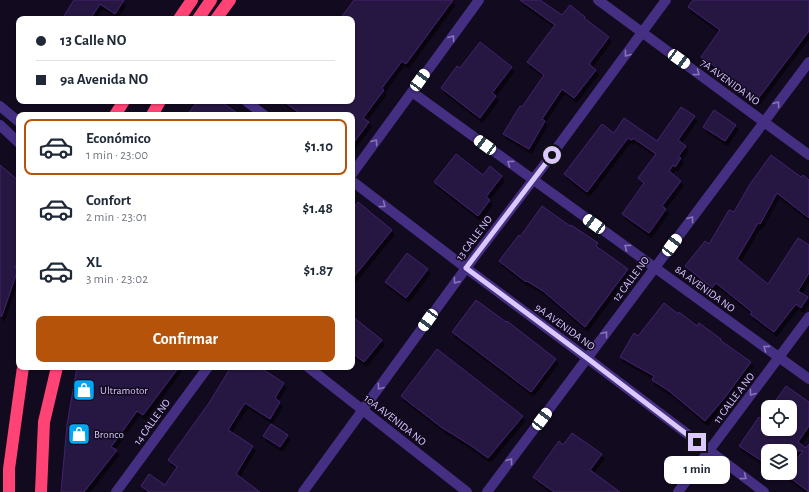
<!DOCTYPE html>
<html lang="es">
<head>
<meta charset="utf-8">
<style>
  body { margin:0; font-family:"Alegreya Sans",sans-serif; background:#f2f2f3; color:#1f2937; height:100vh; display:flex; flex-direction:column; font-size:15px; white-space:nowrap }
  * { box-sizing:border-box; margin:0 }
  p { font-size:13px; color:#747a83 }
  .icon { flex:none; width:22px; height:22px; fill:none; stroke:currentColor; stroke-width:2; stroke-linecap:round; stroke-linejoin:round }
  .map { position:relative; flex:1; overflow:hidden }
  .details { position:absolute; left:16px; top:112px; width:339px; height:258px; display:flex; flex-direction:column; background:#fff; border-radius:8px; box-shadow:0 1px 3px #0004 }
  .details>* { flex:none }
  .hud { position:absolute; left:16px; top:16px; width:339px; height:88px; border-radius:8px; box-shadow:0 1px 3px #0004; display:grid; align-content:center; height:88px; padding:0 20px; background:#fff }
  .fabs { position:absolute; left:761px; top:400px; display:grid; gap:8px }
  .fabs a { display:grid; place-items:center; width:36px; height:36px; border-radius:8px; background:#fff; box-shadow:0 1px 3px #0004; font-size:20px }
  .end { position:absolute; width:18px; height:18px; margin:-9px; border:5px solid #dac8ff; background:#111; box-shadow:0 0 0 2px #111 }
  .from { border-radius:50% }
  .bubble { position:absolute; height:28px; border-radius:8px; background:#fff; box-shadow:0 1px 3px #0004; font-size:13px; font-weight:700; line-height:28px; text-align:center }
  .car { position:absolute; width:12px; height:24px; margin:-12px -6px; border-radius:5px; box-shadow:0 0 3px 1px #0007; background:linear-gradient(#fff 24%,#345 0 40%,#fff 0 76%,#345 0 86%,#fff 0) }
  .hud b { display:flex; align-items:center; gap:14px; height:38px; font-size:15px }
  .hud b+b { border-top:1px solid #e0e1e3 }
  .hud i { width:10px; height:10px; background:#1f2937 }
  ul { padding:7px 0 0; list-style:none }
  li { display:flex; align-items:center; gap:12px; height:56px; margin:0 8px 6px; padding:0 12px; border:2px solid transparent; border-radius:8px }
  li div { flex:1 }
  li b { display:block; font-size:15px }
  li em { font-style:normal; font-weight:700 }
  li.active { border-color:#b45309 }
  li>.icon { width:36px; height:36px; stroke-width:1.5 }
  .button { display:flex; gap:8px; margin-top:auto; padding:8px 20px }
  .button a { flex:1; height:46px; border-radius:8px; background:#b45309; color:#fff; font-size:16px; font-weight:700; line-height:46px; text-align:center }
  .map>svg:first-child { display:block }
  .building { fill:#271442; stroke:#432371; filter:url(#shadow) }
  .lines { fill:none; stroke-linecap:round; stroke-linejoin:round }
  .minor { stroke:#452f83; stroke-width:10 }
  .highway { stroke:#ff4375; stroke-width:12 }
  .oneway { stroke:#8874bb }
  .route { stroke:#dac8ff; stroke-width:5 }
  .labels { text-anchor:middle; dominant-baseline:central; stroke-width:3; stroke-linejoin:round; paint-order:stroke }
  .street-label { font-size:11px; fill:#dac8ff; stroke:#120a1f }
  .poi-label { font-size:11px; fill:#dac8ff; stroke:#120a1f; text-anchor:start }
</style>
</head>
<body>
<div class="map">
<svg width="809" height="492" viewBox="0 0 809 492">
  <defs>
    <filter id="shadow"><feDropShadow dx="2.5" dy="4.5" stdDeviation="0" flood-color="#0009"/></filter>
  </defs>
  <rect width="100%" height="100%" fill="#120a1f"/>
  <g class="building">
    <path d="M74 0H124L115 14 100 4 90 19H62Z"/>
    <path d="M354 0H453L406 64 402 61 382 88 384 90 363 118 369 122 352 145V115H302L283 101H352V19H340Z"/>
    <path d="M520 0H540L562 15 570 5 585 17 584 18 609 37 589 64 596 70 574 98 562 89 542 119 545 121 529 149 503 134 520 106 522 107 544 75 527 62 555 25Z"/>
    <path d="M693 0H809V31L757 100 725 76 726 74 701 57 720 30 688 7Z"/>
    <path d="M480 42 512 67 492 93 496 96 480 118 441 88 457 66 460 68Z"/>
    <path d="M198 101H220L240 115H187Z"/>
    <path d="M681 107 695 116 678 140 686 146 678 157 681 158 675 167 673 165 669 171 681 181 662 206 666 209 649 233 622 214 644 183 638 178 656 154 633 138 632 140 628 138 587 192 564 174 602 124 614 133 624 118 657 141Z"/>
    <path d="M714 110 736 125 725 141 703 127Z"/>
    <path d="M456 154 483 175 490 166 502 176 486 197 490 200 478 216 434 182Z"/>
    <path d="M771 155 801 177 803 175 809 180V218L777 193 760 224 758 223 737 259 768 284 798 238 809 245V273L798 291 808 297 801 308 796 304 774 332 750 314 752 312 716 283 712 288 685 266 705 241 709 244 729 210 734 212 750 184Z"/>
    <path d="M0 165 19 181V258L15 268 18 269 2 316H0Z"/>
    <path d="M358 202 392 230 352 279V209Z"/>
    <path d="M542 206 570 226 571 225 598 243 596 246 628 269 585 327 543 291 527 281 526 282 499 261 519 235 520 237Z"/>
    <path d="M407 253 428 269 406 298 385 282Z"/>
    <path d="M476 300 506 322 507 321 556 359 531 392 452 332Z"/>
    <path d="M664 303 678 314 679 312 697 326 699 323 721 339 720 340 751 362 726 396 705 421 669 391 652 380 654 376 620 357 634 333 638 336Z"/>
    <path d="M352 316 382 340 364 362 352 353Z"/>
    <path d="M437 349 523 416 488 458 470 445 441 427 401 396Z"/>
    <path d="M77 367H179L143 415 137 411 111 447 117 450 84 492H61L67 425Z"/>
    <path d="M231 367H259L284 383 275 398 280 402 270 419 245 403 228 430 253 446 236 474 260 492H149L141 486 149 474 165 485 177 467 168 460 209 403Z"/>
    <path d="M786 386 809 402V426L798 442 806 448 809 444V492L785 474 790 473V468L803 451H768V465L739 446 759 417 768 424V429H790V407H771Z"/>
    <path d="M271 424 288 435 280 447 263 436Z"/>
    <path d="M572 433 602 454 590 470 620 492H554L533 477 559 441 563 445Z"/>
  </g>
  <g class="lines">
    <g class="minor">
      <path d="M598 0 809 155"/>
      <path d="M412 92 809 379"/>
      <path d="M246 101 264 115"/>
      <path d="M0 106 19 122"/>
      <path d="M0 125 19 143"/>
      <path d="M352 174 479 0"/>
      <path d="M352 181 466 268 587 358 764 492"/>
      <path d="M308 367 467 492"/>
      <path d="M116 492 208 367"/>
      <path d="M303 492 466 268 533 180 666 0"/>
      <path d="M487 492 809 62"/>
      <path d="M678 492 809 317"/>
    </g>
    <g class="highway">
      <path d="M179 19 192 0"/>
      <path d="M198 19 211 0"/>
      <path d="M216 19 230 0"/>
      <path d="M115 115 124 101"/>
      <path d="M152 115 160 101"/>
      <path d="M9 492V469L23 367"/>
      <path d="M41 492 44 422 57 367"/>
    </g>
  </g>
  <defs><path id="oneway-chevron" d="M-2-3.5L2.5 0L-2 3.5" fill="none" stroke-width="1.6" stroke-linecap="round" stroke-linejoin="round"/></defs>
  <g class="oneway">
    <use href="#oneway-chevron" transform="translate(452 38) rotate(-54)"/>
    <use href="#oneway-chevron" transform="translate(627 54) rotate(127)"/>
    <use href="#oneway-chevron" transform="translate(697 73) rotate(36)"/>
    <use href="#oneway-chevron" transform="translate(777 104) rotate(-53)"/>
    <use href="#oneway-chevron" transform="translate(375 142) rotate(-54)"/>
    <use href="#oneway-chevron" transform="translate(510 163) rotate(-144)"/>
    <use href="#oneway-chevron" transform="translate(383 205) rotate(37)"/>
    <use href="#oneway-chevron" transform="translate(691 219) rotate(-53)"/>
    <use href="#oneway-chevron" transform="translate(627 247) rotate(-144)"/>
    <use href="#oneway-chevron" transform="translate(456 281) rotate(126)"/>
    <use href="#oneway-chevron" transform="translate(605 334) rotate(-53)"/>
    <use href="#oneway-chevron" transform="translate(766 348) rotate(-144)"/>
    <use href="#oneway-chevron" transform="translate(380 387) rotate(126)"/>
    <use href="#oneway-chevron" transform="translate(752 393) rotate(127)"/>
    <use href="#oneway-chevron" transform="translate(510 461) rotate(-53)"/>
    <use href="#oneway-chevron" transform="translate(744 477) rotate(37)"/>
  </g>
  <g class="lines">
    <path class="route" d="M552 155 466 268 587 358 697 442"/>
  </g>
  <defs>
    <g id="shop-square" transform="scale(1.15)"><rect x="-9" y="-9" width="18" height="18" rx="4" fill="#00a6f3" stroke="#120a1f"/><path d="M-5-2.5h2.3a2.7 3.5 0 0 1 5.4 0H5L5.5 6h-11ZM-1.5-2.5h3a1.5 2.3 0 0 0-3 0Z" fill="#fff"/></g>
  </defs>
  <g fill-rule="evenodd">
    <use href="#shop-square" x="84" y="390"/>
    <use href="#shop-square" x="79" y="434"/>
  </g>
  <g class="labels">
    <g class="street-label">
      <text transform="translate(730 82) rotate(36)">7A AVENIDA NO</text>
      <text transform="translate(474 238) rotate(-53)">13 CALLE NO</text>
      <text transform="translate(631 279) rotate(-53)">12 CALLE NO</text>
      <text transform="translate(705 289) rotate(36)">8A AVENIDA NO</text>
      <text transform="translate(565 327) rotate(36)">9A AVENIDA NO</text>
      <text transform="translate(734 398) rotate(-53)">11 CALLE A NO</text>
      <text transform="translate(395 420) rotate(38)">10A AVENIDA NO</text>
      <text transform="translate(152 422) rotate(-54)">14 CALLE NO</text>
    </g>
    <g class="poi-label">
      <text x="100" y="390">Ultramotor</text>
      <text x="94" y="434">Bronco</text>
    </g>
  </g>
</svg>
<div class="fabs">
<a><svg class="icon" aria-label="locate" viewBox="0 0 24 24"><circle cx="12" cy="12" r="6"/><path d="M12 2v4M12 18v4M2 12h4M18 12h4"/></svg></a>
<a><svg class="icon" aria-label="layers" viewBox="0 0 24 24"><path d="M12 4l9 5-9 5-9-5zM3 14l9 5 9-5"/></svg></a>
</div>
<i class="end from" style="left:552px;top:155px"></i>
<i class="end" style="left:697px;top:442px"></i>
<div class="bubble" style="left:664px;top:456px;width:66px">1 min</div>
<i class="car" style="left:679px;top:59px;rotate:126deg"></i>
<i class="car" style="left:420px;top:80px;rotate:36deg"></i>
<i class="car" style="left:485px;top:145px;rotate:306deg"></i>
<i class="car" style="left:594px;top:224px;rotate:306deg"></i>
<i class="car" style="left:672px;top:245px;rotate:37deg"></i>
<i class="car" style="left:428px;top:320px;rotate:216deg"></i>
<i class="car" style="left:542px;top:419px;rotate:37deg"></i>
<div class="hud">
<b><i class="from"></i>13 Calle NO</b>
<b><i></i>9a Avenida NO</b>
</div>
<section class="details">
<ul>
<li class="active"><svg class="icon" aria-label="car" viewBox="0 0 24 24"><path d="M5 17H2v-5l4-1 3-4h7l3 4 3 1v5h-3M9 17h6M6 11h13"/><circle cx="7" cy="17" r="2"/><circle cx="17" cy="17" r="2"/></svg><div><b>Económico</b><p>1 min · 23:00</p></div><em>$1.10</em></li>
<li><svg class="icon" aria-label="car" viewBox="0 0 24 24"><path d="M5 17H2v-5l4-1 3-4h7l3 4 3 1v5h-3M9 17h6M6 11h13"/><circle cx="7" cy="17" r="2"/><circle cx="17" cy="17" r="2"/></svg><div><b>Confort</b><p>2 min · 23:01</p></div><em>$1.48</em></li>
<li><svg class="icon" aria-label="car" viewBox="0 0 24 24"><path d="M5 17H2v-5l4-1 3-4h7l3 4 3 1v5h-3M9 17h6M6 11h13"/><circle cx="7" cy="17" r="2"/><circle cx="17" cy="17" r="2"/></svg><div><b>XL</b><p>3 min · 23:02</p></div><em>$1.87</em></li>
</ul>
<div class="button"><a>Confirmar</a></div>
</section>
</div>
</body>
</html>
